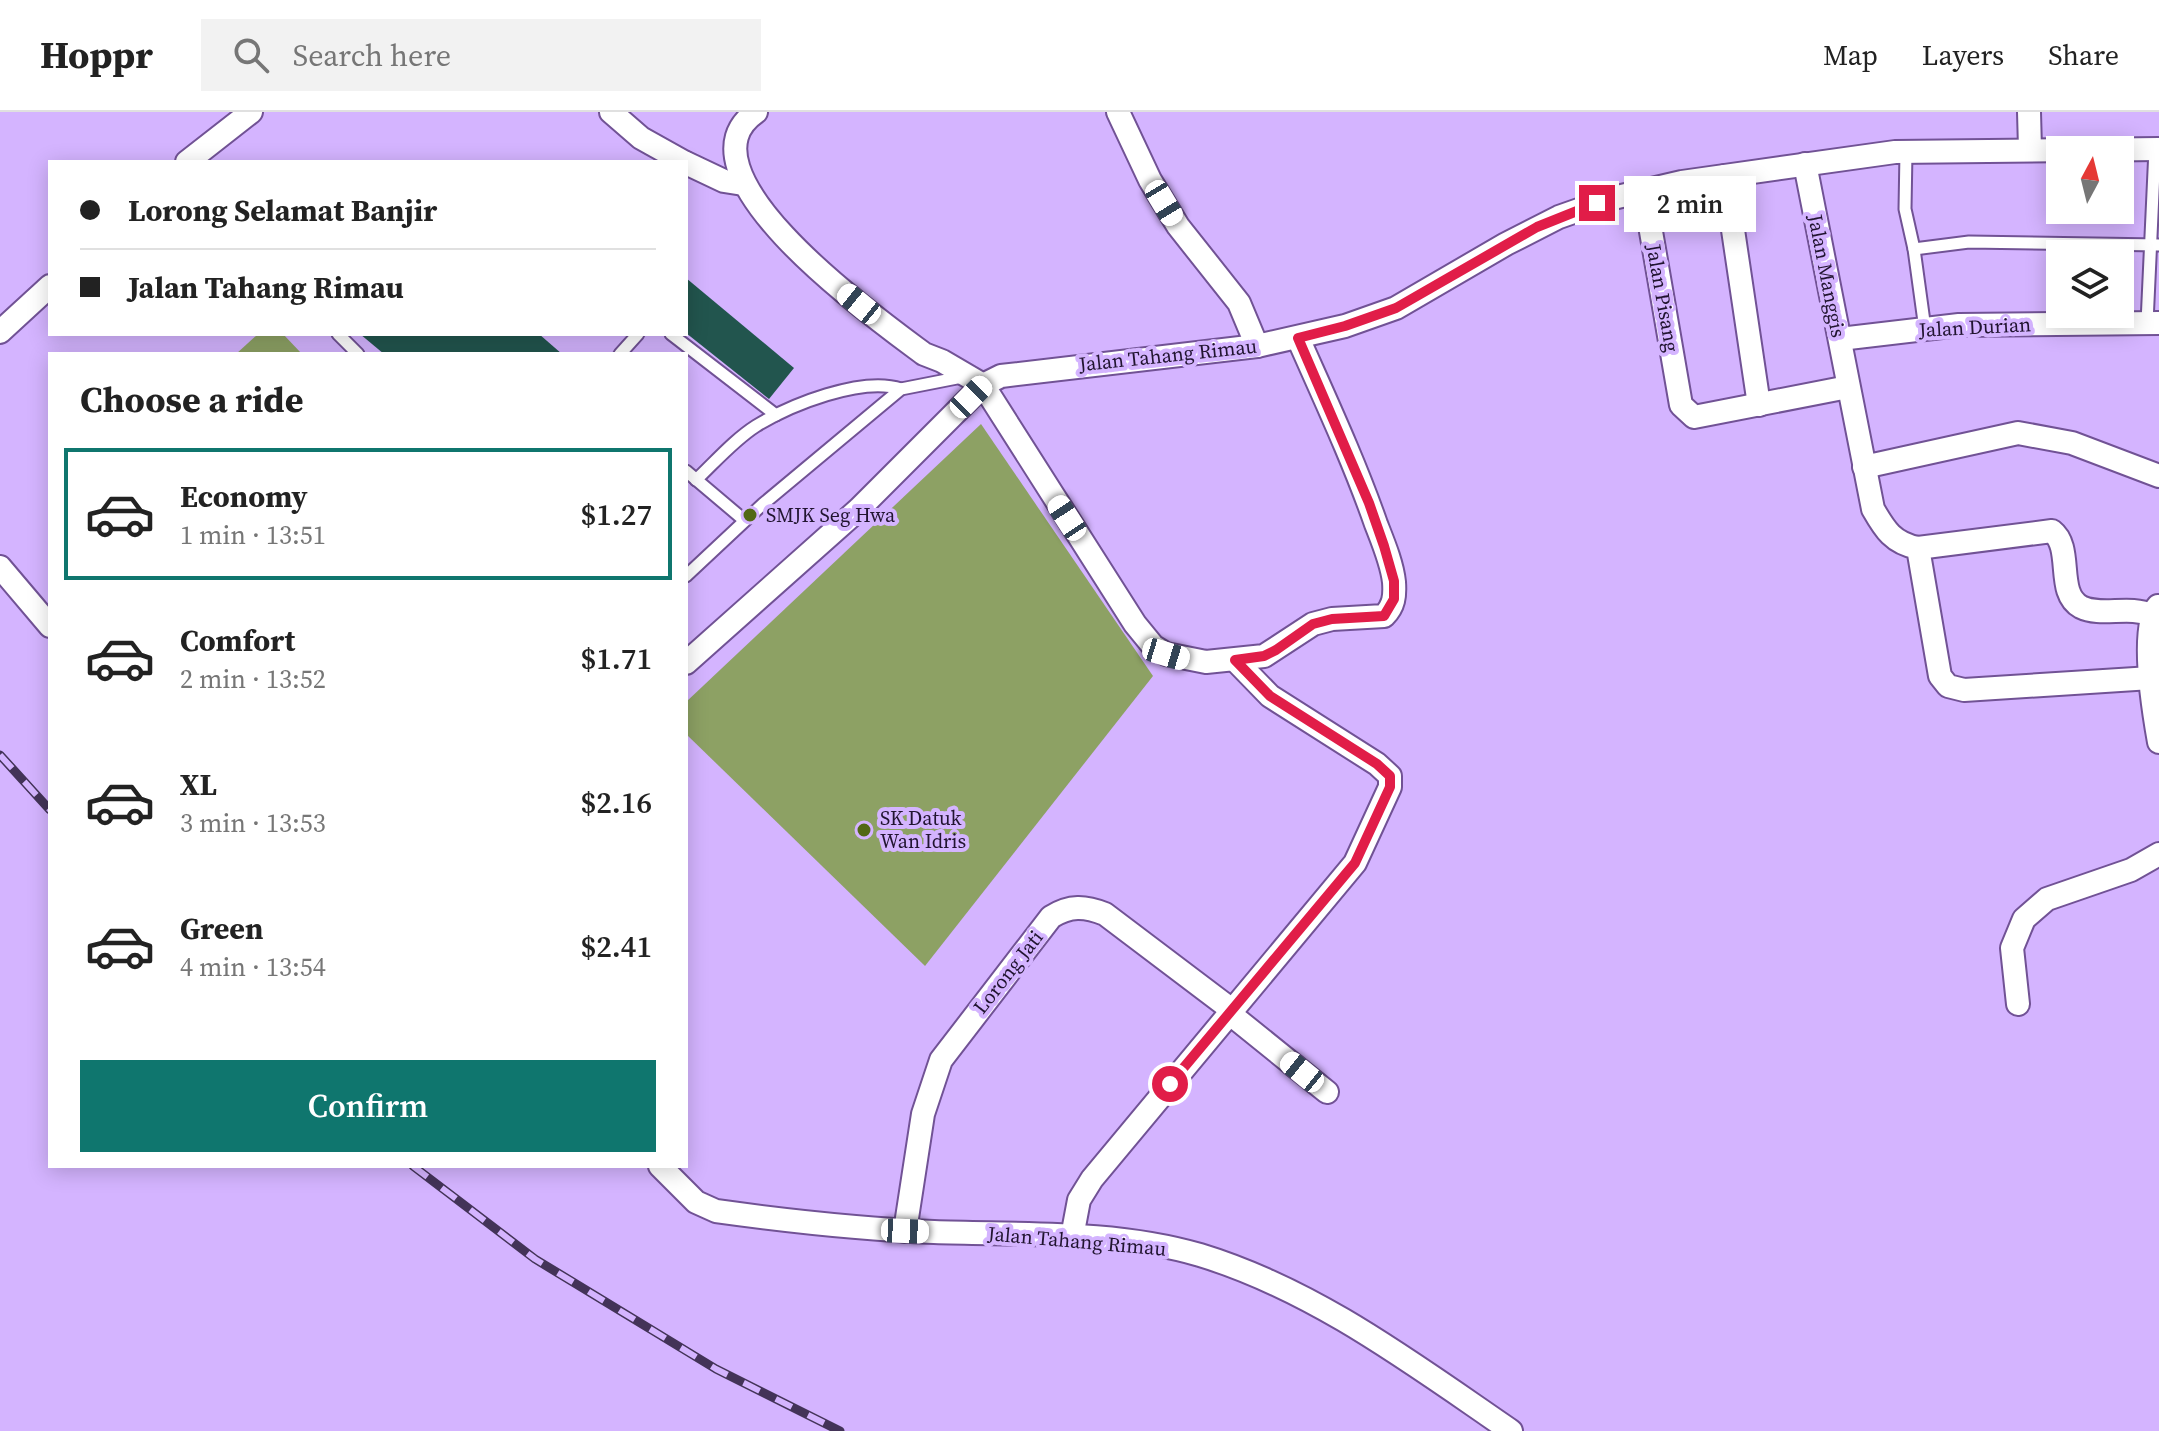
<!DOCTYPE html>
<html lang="en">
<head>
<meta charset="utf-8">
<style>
  body { margin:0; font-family:"Source Serif 4",serif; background:#f2f2f2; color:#222; height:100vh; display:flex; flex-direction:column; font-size:30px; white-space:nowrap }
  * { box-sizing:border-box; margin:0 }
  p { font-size:26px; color:#767676 }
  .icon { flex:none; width:44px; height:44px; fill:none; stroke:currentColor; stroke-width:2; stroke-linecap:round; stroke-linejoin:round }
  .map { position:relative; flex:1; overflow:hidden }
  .drawer { position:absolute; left:48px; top:240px; width:640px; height:816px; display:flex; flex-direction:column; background:#fff; border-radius:0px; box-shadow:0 4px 20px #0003 }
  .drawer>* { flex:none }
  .hud { position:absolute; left:48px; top:48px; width:640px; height:176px; border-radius:0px; box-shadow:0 4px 20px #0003; display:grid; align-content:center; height:176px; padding:0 32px; background:#fff }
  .needle { width:52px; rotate:7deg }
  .buttons { position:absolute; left:2046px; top:24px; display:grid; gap:16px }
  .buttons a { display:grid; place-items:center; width:88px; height:88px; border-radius:0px; background:#fff; box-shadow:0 4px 20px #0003; font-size:40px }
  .end { position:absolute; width:36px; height:36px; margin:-18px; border:10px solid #e11d48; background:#fff; box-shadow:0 0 0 4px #fff }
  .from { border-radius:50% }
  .bubble { position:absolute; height:56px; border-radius:0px; background:#fff; box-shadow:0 4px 20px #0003; font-size:26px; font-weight:600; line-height:56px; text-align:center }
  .car { position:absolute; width:24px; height:48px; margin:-24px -12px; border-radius:10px; box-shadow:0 0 6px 2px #0007; background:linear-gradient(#fff 24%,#345 0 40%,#fff 0 76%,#345 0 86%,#fff 0) }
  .hud b { display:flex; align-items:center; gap:28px; height:76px; font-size:30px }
  .hud b+b { border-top:2px solid #e0e0e0 }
  .hud i { width:20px; height:20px; background:#222 }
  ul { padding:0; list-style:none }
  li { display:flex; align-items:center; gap:24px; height:132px; margin:0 16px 12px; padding:0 16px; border:4px solid transparent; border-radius:0px }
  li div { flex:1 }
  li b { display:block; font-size:30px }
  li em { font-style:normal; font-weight:600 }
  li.on { border-color:#0f766e }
  li>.icon { width:72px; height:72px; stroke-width:1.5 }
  h2 { padding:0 32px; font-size:36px; line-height:96px }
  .action { display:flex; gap:16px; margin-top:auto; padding:16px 32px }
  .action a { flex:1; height:92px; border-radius:0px; background:#0f766e; color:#fff; font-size:32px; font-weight:600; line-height:92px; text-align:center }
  header { display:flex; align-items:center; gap:48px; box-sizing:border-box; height:112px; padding:0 40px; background:#fff; border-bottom:2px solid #e0e0e0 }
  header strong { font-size:38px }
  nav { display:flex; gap:44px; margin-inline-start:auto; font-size:28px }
  .search { width:560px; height:72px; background:#f2f2f2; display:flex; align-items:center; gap:20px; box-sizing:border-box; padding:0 28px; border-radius:0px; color:#767676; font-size:30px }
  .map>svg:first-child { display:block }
  .green { fill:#8da164 }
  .building { fill:#22554e }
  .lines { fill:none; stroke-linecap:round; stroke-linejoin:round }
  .service-casing { stroke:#715295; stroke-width:15 }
  .minor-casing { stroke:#715295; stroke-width:26 }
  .service { stroke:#fff; stroke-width:11 }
  .minor { stroke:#fff; stroke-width:22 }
  .rail-casing { stroke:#433358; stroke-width:9 }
  .rail { stroke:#d4b4ff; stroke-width:6; stroke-dasharray:18; stroke-linecap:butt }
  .route { stroke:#e11d48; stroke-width:10 }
  .poi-dot { fill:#526816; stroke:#d4b4ff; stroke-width:3 }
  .labels { text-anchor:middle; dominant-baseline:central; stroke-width:8; stroke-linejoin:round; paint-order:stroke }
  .street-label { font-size:20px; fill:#211430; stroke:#d4b4ff }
  .poi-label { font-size:20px; fill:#211430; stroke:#d4b4ff; text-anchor:start }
</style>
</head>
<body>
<header>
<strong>Hoppr</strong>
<div class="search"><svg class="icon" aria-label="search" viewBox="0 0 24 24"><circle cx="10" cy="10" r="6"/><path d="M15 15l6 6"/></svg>Search here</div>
<nav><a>Map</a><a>Layers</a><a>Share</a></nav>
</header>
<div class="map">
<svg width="2159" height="1319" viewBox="0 0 2159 1319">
  <rect width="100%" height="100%" fill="#d4b4ff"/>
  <g class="green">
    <path d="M258 222H283L302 242H236Z"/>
    <path d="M981 312 1153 564 925 854 686 622V590Z"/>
  </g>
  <g class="building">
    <path d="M686 166 794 256 769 287 686 221Z"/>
    <path d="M360 222H539L562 242H384Z"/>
  </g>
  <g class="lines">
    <g class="service-casing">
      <g id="service">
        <path d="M1906 40 1905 97 1914 137 1925 217"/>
        <path d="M1914 137 1969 130 2159 133"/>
        <path d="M2147 211 2155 37"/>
        <path d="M338 222 358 242"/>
        <path d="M671 222 776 303"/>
        <path d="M620 242 638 222"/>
        <path d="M686 359 744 408"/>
        <path d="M696 368C715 350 734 328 756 314 790 293 862 264 901 277"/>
        <path d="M686 464 763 392 901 277 962 265"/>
      </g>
    </g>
    <g class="minor-casing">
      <g id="minor">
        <path d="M611 0 641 26 684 50"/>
        <path d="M756 0C669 60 881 210 924 242L942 249 983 273 1135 512 1153 534 1166 542 1206 550 1264 544 1313 512 1332 507 1384 504C1394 494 1395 484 1394 470 1392 451 1383 430 1376 412 1354 349 1325 287 1298 226"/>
        <path d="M1118 0 1150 68 1178 114 1239 191 1257 234"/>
        <path d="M2029 0 2030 37"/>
        <path d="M187 50 251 0"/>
        <path d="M686 51 724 69 743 72"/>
        <path d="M1805 52 1873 397C1885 418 1893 431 1918 436L1940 564 1948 574 1964 578 2151 566"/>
        <path d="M1725 64 1759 293"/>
        <path d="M1644 79 1681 293 1694 305 1848 275"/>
        <path d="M0 220 50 174"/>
        <path d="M1840 227 1959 213 2159 211"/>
        <path d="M1864 355 2018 321 2072 331 2159 364"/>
        <path d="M1918 436 2052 419C2074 436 2055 481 2081 495 2101 505 2129 493 2151 503"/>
        <path d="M0 455 50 514"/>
        <path d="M2158 494C2139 514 2154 602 2159 630"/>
        <path d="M686 551 859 397 983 273 1001 264 1257 234 1345 214 1396 196 1506 132 1559 105 1613 86 1682 70 1895 40 2159 37"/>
        <path d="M2018 892 2012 836 2024 807 2047 787 2131 758 2159 742"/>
        <path d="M1229 901 1327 980"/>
        <path d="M660 1054 696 1090 716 1099C788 1109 861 1117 934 1120 1021 1123 1115 1118 1200 1143 1315 1178 1413 1252 1511 1319"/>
        <path d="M905 1119 923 1002 941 948 1051 805C1070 793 1085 794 1105 802L1232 898"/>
        <path d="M1072 1125 1079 1088 1092 1067 1355 751 1390 675V664L1377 652 1270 584 1235 548"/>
      </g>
    </g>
    <use href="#service" class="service"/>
    <use href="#minor" class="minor"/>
    <g class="rail-casing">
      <g id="rail">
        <path d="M0 643 50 698"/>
        <path d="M413 1054 535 1147 716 1257 840 1319"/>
      </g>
    </g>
    <use href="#rail" class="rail"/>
  </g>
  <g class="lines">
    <path class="route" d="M1170 972 1355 751 1390 675V664L1377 652 1270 584 1235 548 1264 544 1276 538 1313 512 1332 507 1384 504 1394 487V469L1384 434 1369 391 1298 226 1345 214 1396 196 1537 115 1597 91"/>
  </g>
  <g class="poi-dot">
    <circle cx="750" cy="403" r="8"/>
    <circle cx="864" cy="718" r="8"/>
  </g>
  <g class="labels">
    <g class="street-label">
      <text transform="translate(1827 164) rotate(79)">Jalan Manggis</text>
      <text transform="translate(1663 186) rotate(80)">Jalan Pisang</text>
      <text transform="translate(1975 215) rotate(-3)">Jalan Durian</text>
      <text transform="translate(1168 243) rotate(-6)">Jalan Tahang Rimau</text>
      <text transform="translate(1008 860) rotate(-52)">Lorong Jati</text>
      <text transform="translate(1077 1129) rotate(5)">Jalan Tahang Rimau</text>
    </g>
    <g class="poi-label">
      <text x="766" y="403">SMJK Seg Hwa</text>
      <text x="880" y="706">SK Datuk<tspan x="880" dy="23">Wan Idris</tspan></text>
    </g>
  </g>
</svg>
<div class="buttons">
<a><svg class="needle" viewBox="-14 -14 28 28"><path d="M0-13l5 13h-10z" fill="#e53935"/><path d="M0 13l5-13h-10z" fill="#767676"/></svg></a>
<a><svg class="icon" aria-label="layers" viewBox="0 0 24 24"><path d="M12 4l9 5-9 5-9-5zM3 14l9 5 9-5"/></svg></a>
</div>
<i class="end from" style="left:1170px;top:972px"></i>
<i class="end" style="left:1597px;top:91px"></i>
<div class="bubble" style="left:1624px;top:64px;width:132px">2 min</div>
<i class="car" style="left:1164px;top:91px;rotate:149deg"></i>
<i class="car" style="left:859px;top:192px;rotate:309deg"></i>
<i class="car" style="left:971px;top:285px;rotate:45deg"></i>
<i class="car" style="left:1067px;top:406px;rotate:327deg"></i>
<i class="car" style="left:1166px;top:542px;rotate:107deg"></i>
<i class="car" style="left:1302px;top:960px;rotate:309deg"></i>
<i class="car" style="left:905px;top:1119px;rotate:92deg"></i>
<div class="hud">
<b><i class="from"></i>Lorong Selamat Banjir</b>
<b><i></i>Jalan Tahang Rimau</b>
</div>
<section class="drawer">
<h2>Choose a ride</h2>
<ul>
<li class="on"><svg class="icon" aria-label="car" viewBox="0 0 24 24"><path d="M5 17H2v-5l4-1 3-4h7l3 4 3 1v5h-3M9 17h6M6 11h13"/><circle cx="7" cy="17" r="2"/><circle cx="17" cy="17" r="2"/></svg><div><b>Economy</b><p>1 min · 13:51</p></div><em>$1.27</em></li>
<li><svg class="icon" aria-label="car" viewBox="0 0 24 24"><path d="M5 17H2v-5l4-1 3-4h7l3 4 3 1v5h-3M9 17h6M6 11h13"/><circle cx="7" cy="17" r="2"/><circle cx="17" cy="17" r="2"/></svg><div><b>Comfort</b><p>2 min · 13:52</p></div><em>$1.71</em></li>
<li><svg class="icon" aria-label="car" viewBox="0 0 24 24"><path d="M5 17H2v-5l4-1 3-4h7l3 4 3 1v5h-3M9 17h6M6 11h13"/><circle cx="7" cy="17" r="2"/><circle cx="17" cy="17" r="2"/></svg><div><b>XL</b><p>3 min · 13:53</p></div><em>$2.16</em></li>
<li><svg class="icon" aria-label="car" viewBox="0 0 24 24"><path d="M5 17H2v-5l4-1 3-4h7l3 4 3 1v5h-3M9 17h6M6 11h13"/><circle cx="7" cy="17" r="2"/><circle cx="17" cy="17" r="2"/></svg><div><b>Green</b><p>4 min · 13:54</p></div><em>$2.41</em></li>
</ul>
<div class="action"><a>Confirm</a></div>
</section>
</div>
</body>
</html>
